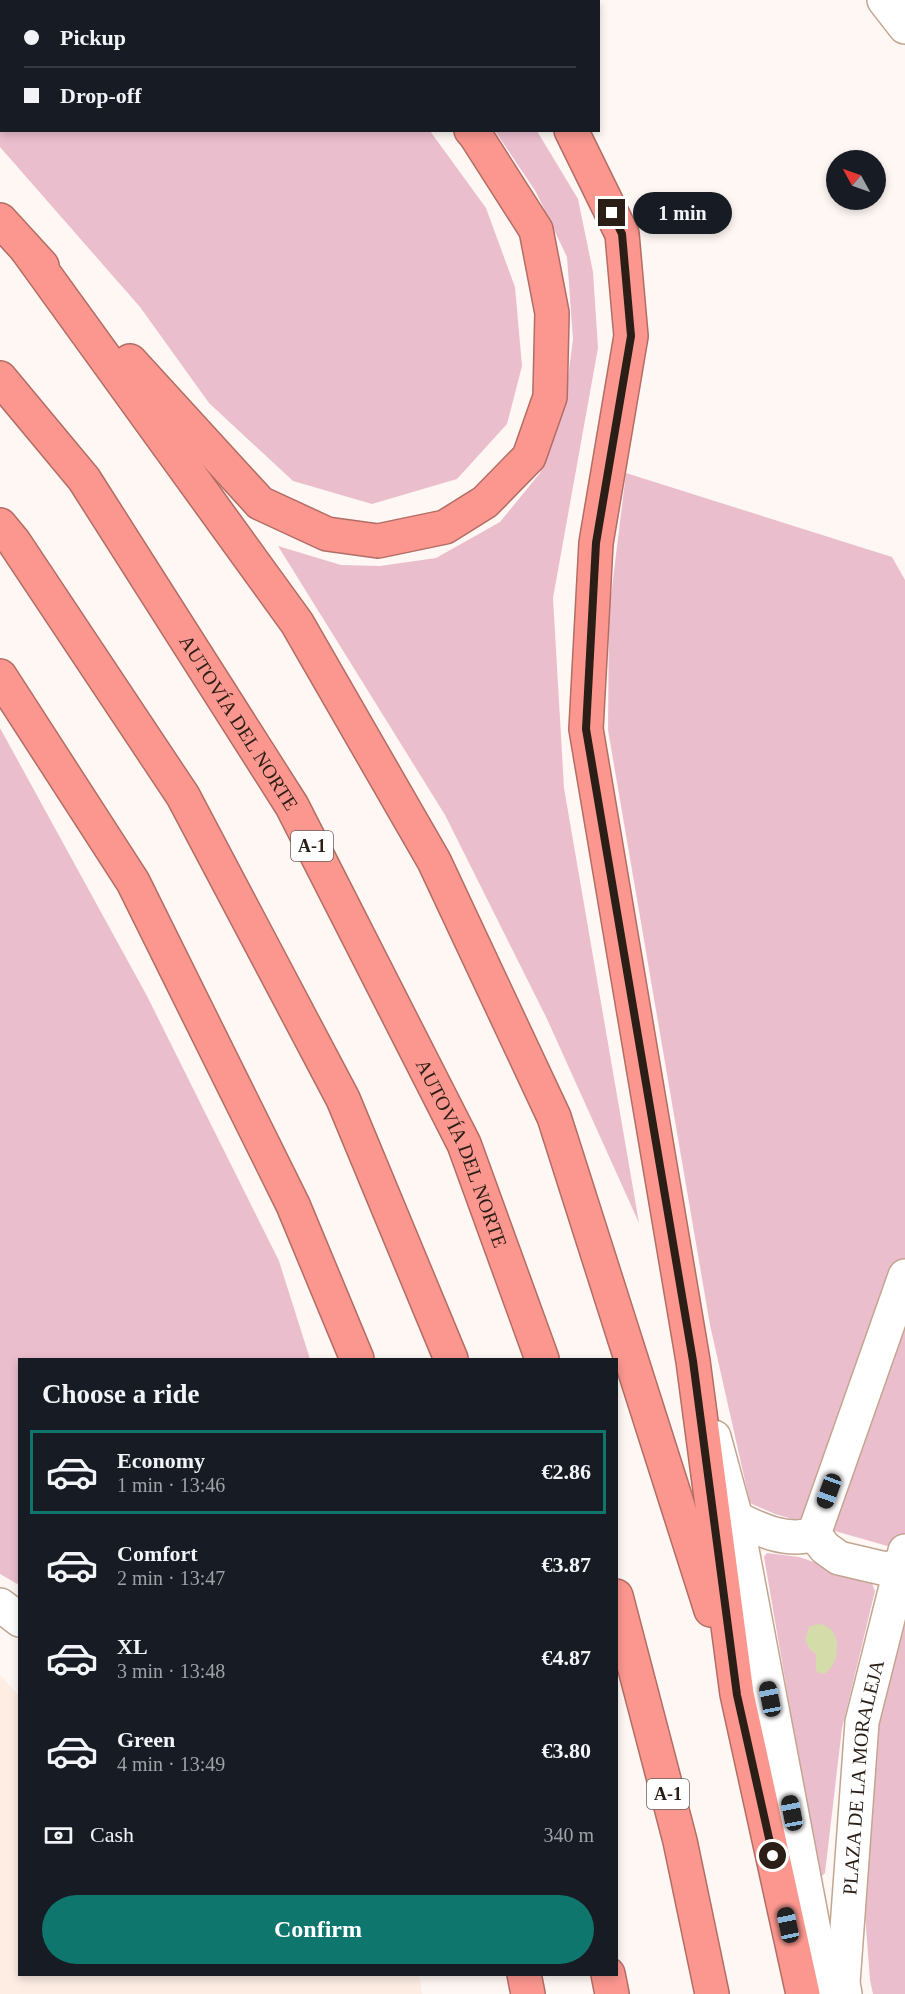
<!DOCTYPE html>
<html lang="en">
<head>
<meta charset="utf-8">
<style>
  body { margin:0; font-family:Georgia,serif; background:#20242c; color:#f1f3f6; height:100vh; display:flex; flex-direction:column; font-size:22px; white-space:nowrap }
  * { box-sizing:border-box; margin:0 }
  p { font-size:20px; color:#9ea1a6 }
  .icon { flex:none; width:33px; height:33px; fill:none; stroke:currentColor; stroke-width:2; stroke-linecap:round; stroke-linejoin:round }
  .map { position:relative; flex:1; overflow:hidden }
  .side { position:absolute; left:18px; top:1358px; width:600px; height:618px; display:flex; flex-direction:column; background:#171b24; border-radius:0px; box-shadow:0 3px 9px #0003 }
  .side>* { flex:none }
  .top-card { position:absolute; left:0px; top:0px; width:600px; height:132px; box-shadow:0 3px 9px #0003; display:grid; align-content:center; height:132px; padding:0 24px; background:#171b24 }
  .needle { width:39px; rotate:310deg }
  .tools { position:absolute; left:826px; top:150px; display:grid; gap:12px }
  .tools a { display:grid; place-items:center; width:60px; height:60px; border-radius:50%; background:#171b24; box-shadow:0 3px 9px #0003; font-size:30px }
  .end { position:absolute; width:27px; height:27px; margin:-14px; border:8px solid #2a1e16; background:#fff; box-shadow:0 0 0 3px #fff }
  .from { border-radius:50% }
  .bubble { position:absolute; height:42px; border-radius:21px; background:#171b24; box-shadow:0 3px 9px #0003; font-size:20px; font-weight:600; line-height:42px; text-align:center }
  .car { position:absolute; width:18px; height:36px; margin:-18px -9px; border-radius:8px; box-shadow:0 0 4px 2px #0007; background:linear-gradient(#222 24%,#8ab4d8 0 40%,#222 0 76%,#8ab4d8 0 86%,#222 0) }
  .top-card b { display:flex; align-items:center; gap:21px; height:57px; font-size:22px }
  .top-card b+b { border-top:2px solid #363941 }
  .top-card i { width:15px; height:15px; background:#f1f3f6 }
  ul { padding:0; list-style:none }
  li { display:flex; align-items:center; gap:18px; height:84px; margin:0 12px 9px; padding:0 12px; border:3px solid transparent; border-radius:0px }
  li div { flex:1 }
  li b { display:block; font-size:22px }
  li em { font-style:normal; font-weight:600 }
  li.active { border-color:#0f766e }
  li>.icon { width:54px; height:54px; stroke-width:1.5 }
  h2 { padding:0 24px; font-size:27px; line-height:72px }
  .pay { display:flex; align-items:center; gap:15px; height:66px; padding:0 24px; font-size:22px }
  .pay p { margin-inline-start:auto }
  .action { display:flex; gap:12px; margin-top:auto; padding:12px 24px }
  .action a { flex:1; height:69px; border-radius:36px; background:#0f766e; color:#fff; font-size:24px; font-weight:600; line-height:69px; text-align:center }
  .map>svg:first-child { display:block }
  .built { fill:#fdede3 }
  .green { fill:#ebbece }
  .water { fill:#d4dda9 }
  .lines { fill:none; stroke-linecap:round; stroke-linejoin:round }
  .street-casing { stroke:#c3a590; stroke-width:36 }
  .primary-casing { stroke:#b26d65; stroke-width:36 }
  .highway-casing { stroke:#b26d65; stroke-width:36 }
  .street { stroke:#fff; stroke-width:33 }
  .primary { stroke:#fdc1bc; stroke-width:33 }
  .highway { stroke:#fb978f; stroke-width:33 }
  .route { stroke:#2a1e16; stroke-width:8 }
  .labels { text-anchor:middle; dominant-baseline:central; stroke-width:4.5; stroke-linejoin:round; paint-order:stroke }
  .shield { fill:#fff; stroke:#6a625c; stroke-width:1.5 }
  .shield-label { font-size:18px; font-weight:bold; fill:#2a1e16 }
  .street-label { font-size:20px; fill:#2a1e16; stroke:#fff }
</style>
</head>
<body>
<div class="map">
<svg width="905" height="1994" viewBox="0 0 905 1994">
  <rect width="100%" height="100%" fill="#fef7f3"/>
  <path class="built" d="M0 1675 19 1696 20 1974H419L422 1994H0Z"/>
  <g class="green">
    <path d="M1 101 2 130 430 131 486 208 515 287 522 366 507 424 457 479 372 504 293 481 209 403 140 307 0 147V103Z"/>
    <path d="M495 131H537L578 199 593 272 598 348 553 598 564 788 639 1223 547 1019 445 815 278 546 341 565 380 566 436 558 500 522 540 473 564 408 573 339 567 257 536 192Z"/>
    <path d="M626 473 892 557 905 580V1551L775 1514 750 1503 710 1325 608 730 609 612Z"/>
    <path d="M0 728 147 996 279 1261 310 1359H20L19 1585 0 1574Z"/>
    <path d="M767 1553 799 1557 871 1581 875 1591 842 1728 825 1873 822 1876 818 1872 764 1557Z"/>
    <path d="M905 1615V1994H873L870 1980 865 1914 874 1746Z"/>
  </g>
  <path class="water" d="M818 1624C843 1625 842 1664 824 1674L819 1673 816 1670V1654L809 1648 805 1640 809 1627Z"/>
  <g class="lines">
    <g class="street-casing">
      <g id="street">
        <path d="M884 0 905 27"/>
        <path d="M714 1437 736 1518 826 1994"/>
        <path d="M736 1518C760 1530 787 1543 814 1534"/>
        <path d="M814 1534 905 1276"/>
        <path d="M814 1534 825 1548 839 1558 886 1569 900 1565"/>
        <path d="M0 1605 20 1620"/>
        <path id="s1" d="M845 1994 843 1983 862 1722 905 1551"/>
      </g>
    </g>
    <g class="primary-casing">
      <g id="primary">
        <path d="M127 0 128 2"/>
        <path d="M278 2 279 0"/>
        <path d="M0 73 2 72"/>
      </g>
    </g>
    <g class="highway-casing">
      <g id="highway">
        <path d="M457 0 458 2"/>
        <path d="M571 130 622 234 631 336 596 543 586 729 693 1361 737 1694 803 1994"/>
        <path d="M0 220 42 266"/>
        <path d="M27 250 297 623 434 861 554 1117 711 1610"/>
        <path d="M130 361 260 503 327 534 378 541 445 527 485 502 529 457 550 397 552 313 536 230 476 136 471 130"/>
        <path id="s2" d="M0 378 84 479 292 806 464 1144 542 1359"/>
        <path d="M0 525 14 542 183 796 343 1099 451 1359"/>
        <path d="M0 676 133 882 293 1205 357 1359"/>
        <path d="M616 1596 680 1841 712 1994"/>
        <path d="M524 1974 528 1994"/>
        <path d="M608 1974 612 1994"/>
      </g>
    </g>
    <use href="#street" class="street"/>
    <use href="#primary" class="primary"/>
    <use href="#highway" class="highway"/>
  </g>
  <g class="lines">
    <path class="route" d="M612 213 622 234 631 336 596 543 586 729 693 1361 737 1695 773 1856"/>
  </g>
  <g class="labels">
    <g class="shield">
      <rect x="291" y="831" width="42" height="30" rx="4.5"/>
      <rect x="647" y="1779" width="42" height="30" rx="4.5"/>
    </g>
    <g class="shield-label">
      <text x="312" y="846">A-1</text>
      <text x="668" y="1794">A-1</text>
    </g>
    <g class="street-label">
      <text stroke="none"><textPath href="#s2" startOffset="420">AUTOVÍA DEL NORTE</textPath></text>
      <text stroke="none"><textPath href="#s2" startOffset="906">AUTOVÍA DEL NORTE</textPath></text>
      <text stroke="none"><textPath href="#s1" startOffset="218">PLAZA DE LA MORALEJA</textPath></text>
    </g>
  </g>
</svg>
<div class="tools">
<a><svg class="needle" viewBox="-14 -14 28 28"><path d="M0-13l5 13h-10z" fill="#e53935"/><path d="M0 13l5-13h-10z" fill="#9ea1a6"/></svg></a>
</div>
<i class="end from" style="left:773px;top:1856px"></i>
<i class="end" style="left:612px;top:213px"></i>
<div class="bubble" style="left:633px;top:192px;width:99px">1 min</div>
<i class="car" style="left:829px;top:1491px;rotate:200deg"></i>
<i class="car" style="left:770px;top:1699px;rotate:349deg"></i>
<i class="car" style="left:792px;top:1813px;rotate:349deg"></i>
<i class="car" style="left:788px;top:1925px;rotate:348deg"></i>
<div class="top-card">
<b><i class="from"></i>Pickup</b>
<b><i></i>Drop-off</b>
</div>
<section class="side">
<h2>Choose a ride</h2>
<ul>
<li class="active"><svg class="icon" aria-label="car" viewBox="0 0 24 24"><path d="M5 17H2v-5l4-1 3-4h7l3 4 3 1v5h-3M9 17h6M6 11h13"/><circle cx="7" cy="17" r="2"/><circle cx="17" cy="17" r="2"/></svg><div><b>Economy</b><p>1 min · 13:46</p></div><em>€2.86</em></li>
<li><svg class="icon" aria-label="car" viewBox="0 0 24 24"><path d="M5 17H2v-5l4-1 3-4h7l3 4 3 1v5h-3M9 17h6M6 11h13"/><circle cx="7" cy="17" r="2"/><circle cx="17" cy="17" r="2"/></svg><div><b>Comfort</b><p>2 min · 13:47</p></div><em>€3.87</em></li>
<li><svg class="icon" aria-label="car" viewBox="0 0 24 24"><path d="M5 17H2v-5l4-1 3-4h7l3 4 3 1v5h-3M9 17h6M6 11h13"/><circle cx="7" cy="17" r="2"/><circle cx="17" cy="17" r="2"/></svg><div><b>XL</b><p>3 min · 13:48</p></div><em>€4.87</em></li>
<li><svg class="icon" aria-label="car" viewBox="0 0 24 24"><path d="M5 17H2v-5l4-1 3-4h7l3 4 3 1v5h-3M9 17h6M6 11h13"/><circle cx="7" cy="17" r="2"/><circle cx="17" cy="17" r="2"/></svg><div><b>Green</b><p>4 min · 13:49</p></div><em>€3.80</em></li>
</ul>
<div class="pay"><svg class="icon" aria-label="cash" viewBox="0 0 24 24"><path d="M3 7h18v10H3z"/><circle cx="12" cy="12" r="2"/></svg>Cash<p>340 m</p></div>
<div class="action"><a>Confirm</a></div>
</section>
</div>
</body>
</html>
